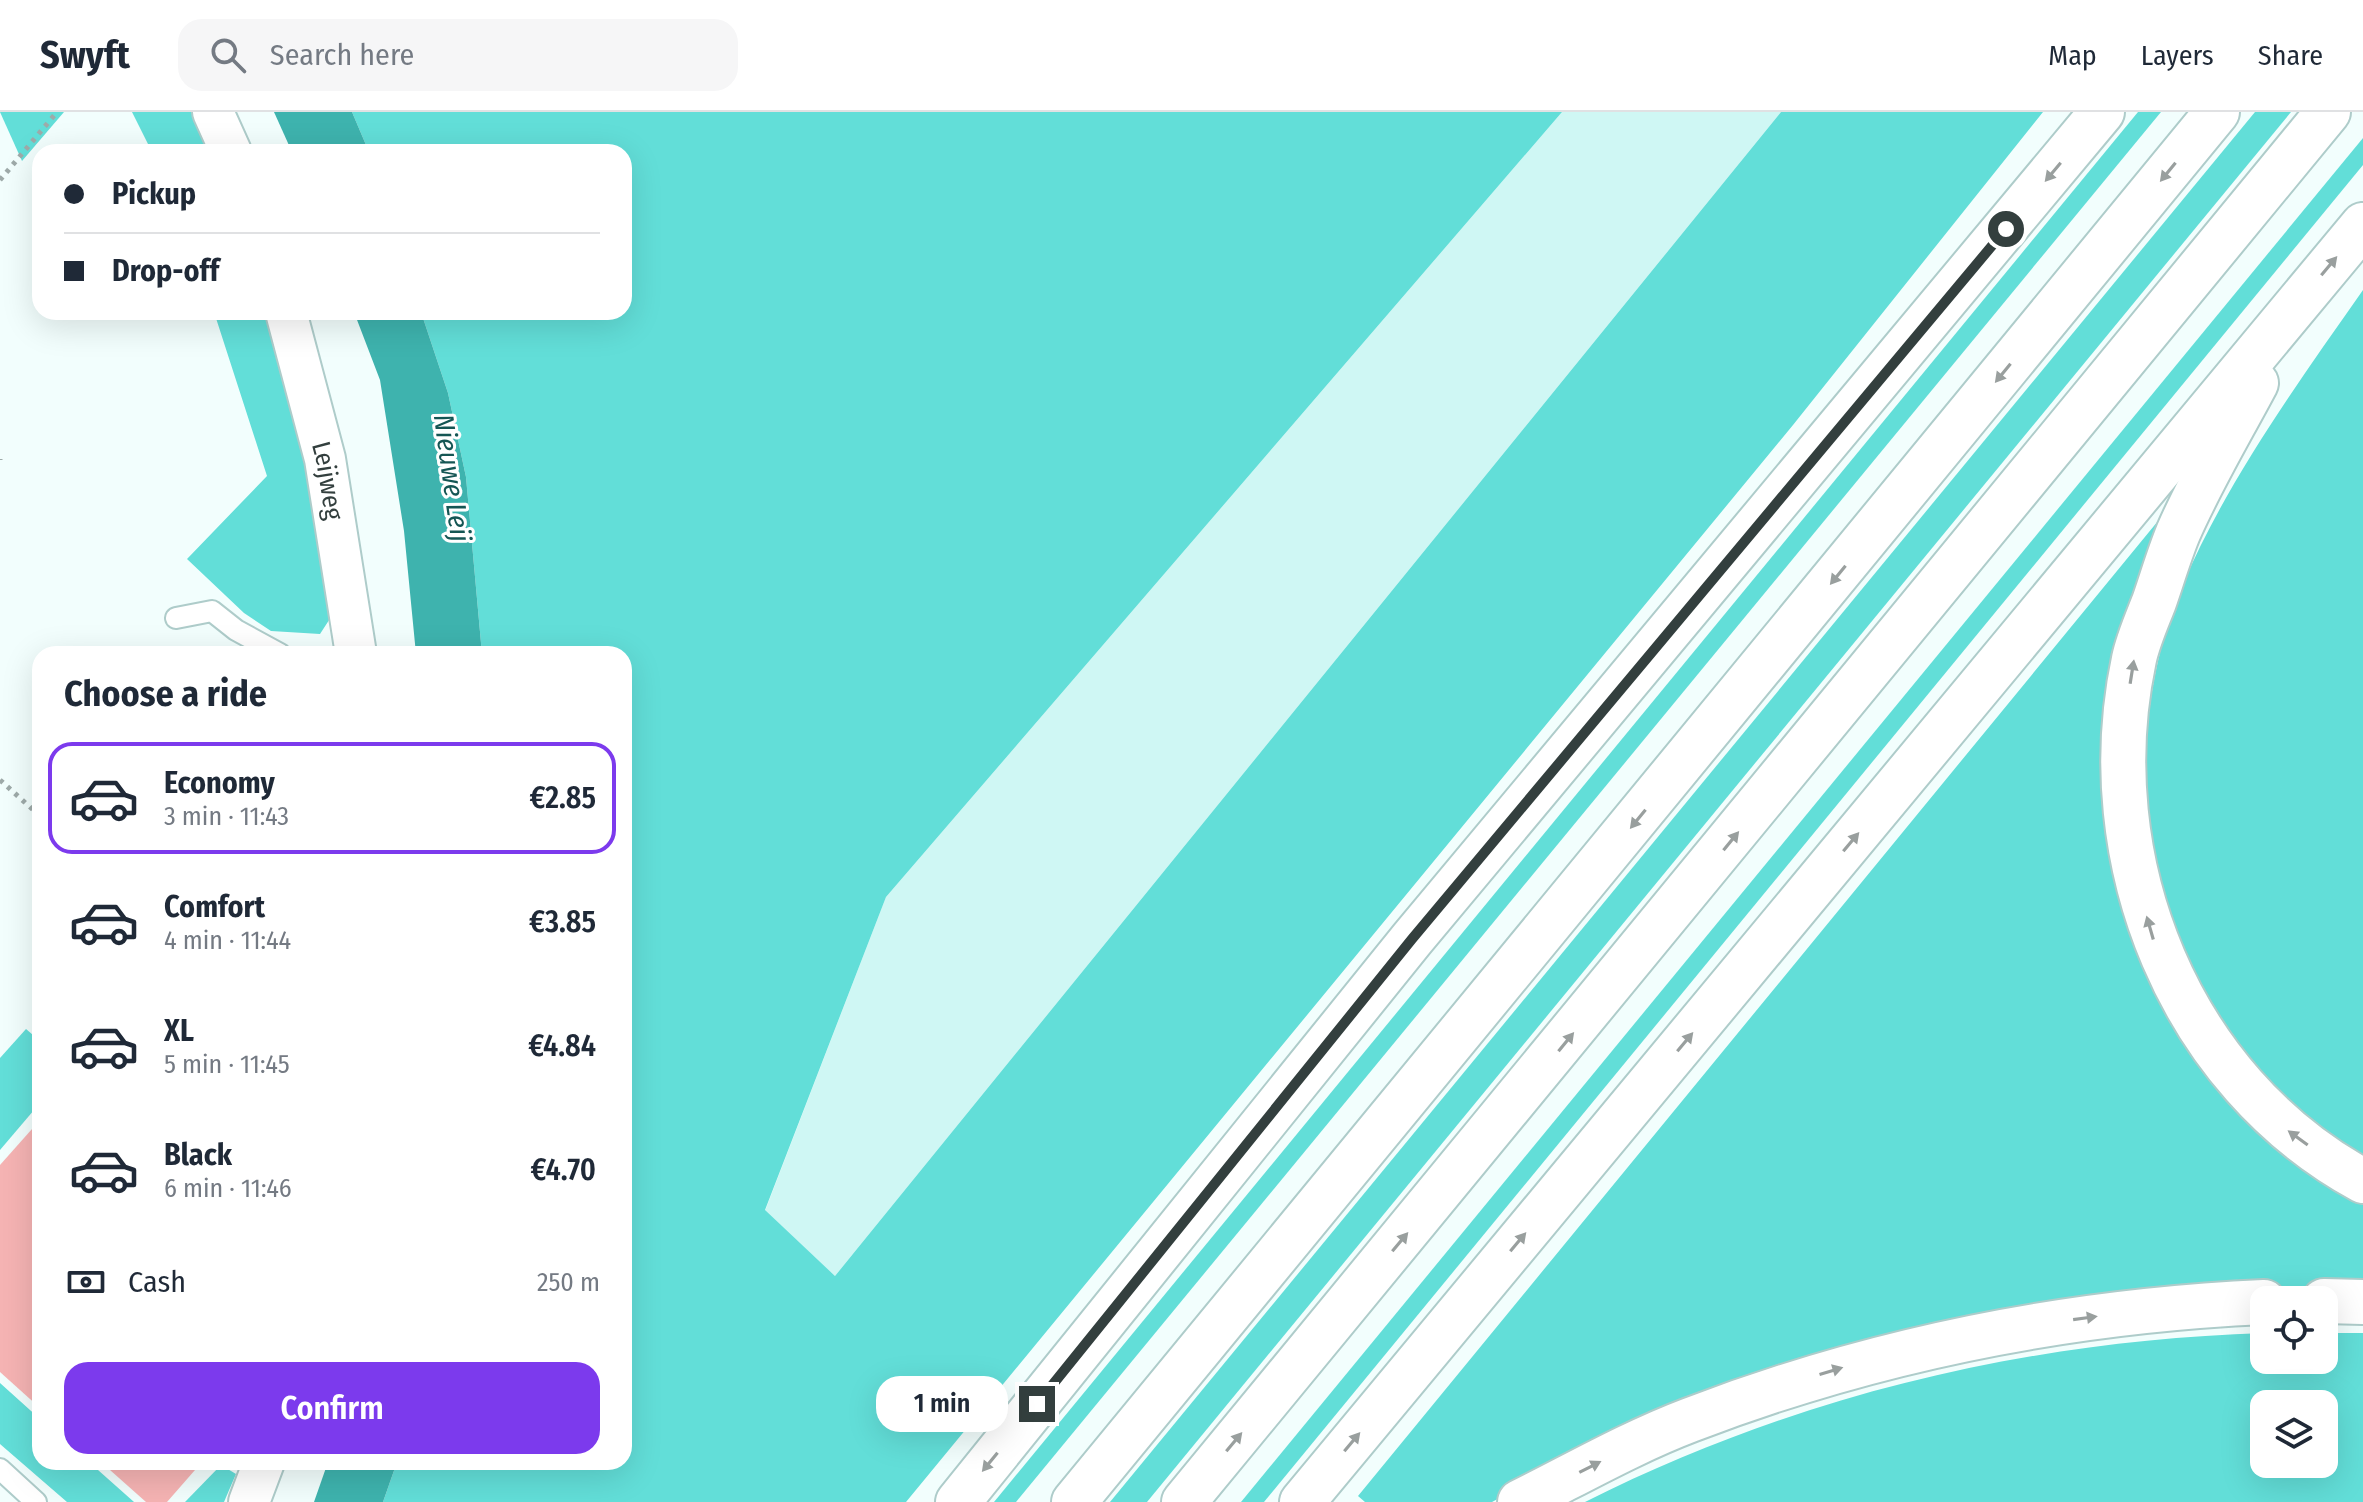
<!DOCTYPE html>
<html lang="en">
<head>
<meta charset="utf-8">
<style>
  body { margin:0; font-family:"Fira Sans Condensed",sans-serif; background:#f6f6f7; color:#1f2937; height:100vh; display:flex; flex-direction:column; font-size:30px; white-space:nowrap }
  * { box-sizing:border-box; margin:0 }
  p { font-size:26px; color:#747a83 }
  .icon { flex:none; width:44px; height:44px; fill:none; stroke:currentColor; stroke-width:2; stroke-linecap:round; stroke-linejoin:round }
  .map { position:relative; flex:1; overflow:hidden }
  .sheet { position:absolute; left:32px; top:534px; width:600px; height:824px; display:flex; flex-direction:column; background:#fff; border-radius:24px; box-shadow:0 8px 32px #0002 }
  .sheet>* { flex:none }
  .hud { position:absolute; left:32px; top:32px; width:600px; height:176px; border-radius:24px; box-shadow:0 8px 32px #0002; display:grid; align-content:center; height:176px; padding:0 32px; background:#fff }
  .buttons { position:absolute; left:2250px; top:1174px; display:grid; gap:16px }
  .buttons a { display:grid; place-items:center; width:88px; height:88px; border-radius:16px; background:#fff; box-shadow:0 8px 32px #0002; font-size:40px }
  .end { position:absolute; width:36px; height:36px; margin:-18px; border:10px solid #333f3e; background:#fff; box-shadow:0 0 0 4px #fff }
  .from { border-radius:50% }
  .bubble { position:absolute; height:56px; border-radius:24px; background:#fff; box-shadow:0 8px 32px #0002; font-size:26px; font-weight:600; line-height:56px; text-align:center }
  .hud b { display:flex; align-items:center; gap:28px; height:76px; font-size:30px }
  .hud b+b { border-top:2px solid #e0e1e3 }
  .hud i { width:20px; height:20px; background:#1f2937 }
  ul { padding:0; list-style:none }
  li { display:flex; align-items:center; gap:24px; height:112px; margin:0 16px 12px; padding:0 16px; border:4px solid transparent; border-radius:24px }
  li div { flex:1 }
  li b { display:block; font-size:30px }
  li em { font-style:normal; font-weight:600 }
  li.on { border-color:#7c3aed }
  li>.icon { width:72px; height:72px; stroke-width:1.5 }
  h2 { padding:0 32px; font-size:36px; line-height:96px }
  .pay { display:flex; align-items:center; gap:20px; height:88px; padding:0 32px; font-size:30px }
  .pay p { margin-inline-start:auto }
  .button { display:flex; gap:16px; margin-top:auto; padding:16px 32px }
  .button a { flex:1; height:92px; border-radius:24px; background:#7c3aed; color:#fff; font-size:32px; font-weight:600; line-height:92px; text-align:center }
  header { display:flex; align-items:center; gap:48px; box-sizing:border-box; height:112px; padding:0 40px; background:#fff; border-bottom:2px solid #e0e1e3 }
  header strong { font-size:38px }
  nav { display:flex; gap:44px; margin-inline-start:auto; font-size:28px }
  .search { width:560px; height:72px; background:#f6f6f7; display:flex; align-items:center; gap:20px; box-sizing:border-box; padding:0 28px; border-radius:24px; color:#747a83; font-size:30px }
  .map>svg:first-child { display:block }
  .built { fill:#cff7f4 }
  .green { fill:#62ded8; fill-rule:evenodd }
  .water { fill:#3eb3ae }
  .building { fill:#f5b3b3 }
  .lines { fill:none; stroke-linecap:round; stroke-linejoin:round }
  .service-casing { stroke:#aeccca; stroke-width:24 }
  .minor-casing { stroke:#aeccca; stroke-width:44 }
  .motorway-casing { stroke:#aeccca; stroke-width:48 }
  .path { stroke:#9eaaa9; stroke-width:5; stroke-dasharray:4 6; stroke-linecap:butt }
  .service { stroke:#fff; stroke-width:20 }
  .minor { stroke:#fff; stroke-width:40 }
  .motorway { stroke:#fff; stroke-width:44 }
  .oneway { fill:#999f9e }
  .route { stroke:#333f3e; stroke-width:10 }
  .labels { text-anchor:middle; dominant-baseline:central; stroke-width:6; stroke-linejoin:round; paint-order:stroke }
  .street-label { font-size:26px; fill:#333f3e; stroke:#fff }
  .water-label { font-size:28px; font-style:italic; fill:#155654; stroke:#fff }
</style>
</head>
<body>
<header>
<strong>Swyft</strong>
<div class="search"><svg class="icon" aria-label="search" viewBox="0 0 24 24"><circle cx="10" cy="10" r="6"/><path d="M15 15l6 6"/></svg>Search here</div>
<nav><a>Map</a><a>Layers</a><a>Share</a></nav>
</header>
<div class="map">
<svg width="2363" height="1390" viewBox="0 0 2363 1390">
  <rect width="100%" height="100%" fill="#f2fefd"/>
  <path class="built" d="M1562 0H1781L835 1164 765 1099 886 785Z"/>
  <g class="green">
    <path d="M0 0H64L22 49Z"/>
    <path d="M132 0H193L211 40H152Z"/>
    <path d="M352 0H1562L886 785 765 1098 835 1164 1781 0H2043L1793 313 906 1390H383L397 1350H624V542H482L466 365 448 281 421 200H624V40H369Z"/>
    <path d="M2138 0H2161L1016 1390H994Z"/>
    <path d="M2255 0H2291L1147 1390H1110Z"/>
    <path d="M2363 26V53L1264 1390H1241Z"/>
    <path d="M2363 178V1045C2326 1019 2291 993 2261 960 2143 828 2114 634 2183 472 2228 367 2298 271 2363 178Z"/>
    <path d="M214 200H268L294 288 333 502 320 522 271 519 244 501 187 447 267 364Z"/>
    <path d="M2158 409 2162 412C2149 453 2137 493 2124 533 2118 552 2110 572 2106 591 2097 638 2103 690 2112 736 2141 897 2218 1012 2363 1093V1177L2178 1180 1546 1361 1492 1390H1365L1358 1384Z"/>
    <path d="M26 917 40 929V991L0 1038V946Z"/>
    <path d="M2264 1221V1248H2324V1221H2363V1390H1585C1798 1283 2026 1229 2264 1221ZM2264 1292H2324V1352H2264Z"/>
    <path d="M0 1271 40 1307V1350H89L134 1390H67L0 1332Z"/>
    <path d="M221 1353 236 1362 224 1390H185Z"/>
  </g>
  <g class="water">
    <path d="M274 0H352L369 40H292Z"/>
    <path d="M354 200H421L448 281 466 365 482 542H416L404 419 380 268Z"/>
    <path d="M328 1350H397L383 1390H314Z"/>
  </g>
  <g class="building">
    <path d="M40 1008V1296L0 1260V1053Z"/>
    <path d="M101 1350H202L167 1390H146Z"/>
  </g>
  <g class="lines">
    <g class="service-casing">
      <g id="service">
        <path d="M176 506 212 499 236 518 280 542"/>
        <path d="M0 1357 36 1390"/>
      </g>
    </g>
    <g class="minor-casing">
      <g id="minor">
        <path d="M213 0 231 40"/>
        <path id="s1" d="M286 200 325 347 356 542"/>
        <path d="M249 1390 264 1350"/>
      </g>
    </g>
    <g class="motorway-casing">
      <g id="motorway">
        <path d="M2256 271C2230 320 2200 370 2178 421 2169 443 2162 467 2154 490 2147 508 2138 528 2134 547 2091 748 2179 969 2363 1069"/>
        <path d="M2324 1189 2363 1190"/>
        <path d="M958 1390 1412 827 2102 0"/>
        <path d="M1074 1390 2217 0"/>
        <path d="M1184 1390 2328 0"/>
        <path d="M1302 1390 2363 113"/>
        <path d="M1520 1390C1576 1362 1632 1330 1690 1308 1875 1237 2067 1199 2264 1190"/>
      </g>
    </g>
    <g class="path">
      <path d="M0 68 57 0"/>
      <path d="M0 348V347"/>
      <path d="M0 668 40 704"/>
    </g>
    <use href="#service" class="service"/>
    <use href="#minor" class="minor"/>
    <use href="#motorway" class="motorway"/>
  </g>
  <defs><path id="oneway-solid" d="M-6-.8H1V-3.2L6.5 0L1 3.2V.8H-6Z" transform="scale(2)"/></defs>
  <g class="oneway">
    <use href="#oneway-solid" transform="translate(2053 60) rotate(130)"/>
    <use href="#oneway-solid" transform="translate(2168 60) rotate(129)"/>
    <use href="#oneway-solid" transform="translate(2329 154) rotate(-50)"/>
    <use href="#oneway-solid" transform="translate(2003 261) rotate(129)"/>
    <use href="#oneway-solid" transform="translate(1838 463) rotate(129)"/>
    <use href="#oneway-solid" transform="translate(2132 560) rotate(-81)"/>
    <use href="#oneway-solid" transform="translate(1638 707) rotate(129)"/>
    <use href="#oneway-solid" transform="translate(1731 729) rotate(-51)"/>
    <use href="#oneway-solid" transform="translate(1851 730) rotate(-50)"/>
    <use href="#oneway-solid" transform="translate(2150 816) rotate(-106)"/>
    <use href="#oneway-solid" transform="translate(1566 930) rotate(-51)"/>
    <use href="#oneway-solid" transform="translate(1685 930) rotate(-50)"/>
    <use href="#oneway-solid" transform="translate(2298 1026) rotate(-144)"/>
    <use href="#oneway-solid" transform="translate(1400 1130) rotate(-50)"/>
    <use href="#oneway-solid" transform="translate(1518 1130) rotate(-50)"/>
    <use href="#oneway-solid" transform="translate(2085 1206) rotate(-8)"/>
    <use href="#oneway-solid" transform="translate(1831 1259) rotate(-17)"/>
    <use href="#oneway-solid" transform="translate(1234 1330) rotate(-50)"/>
    <use href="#oneway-solid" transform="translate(1352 1330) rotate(-50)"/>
    <use href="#oneway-solid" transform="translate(990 1350) rotate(129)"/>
    <use href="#oneway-solid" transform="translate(1590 1355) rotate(-27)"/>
  </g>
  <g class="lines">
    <path class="route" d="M1037 1292 1412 827 2006 117"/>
  </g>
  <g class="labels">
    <g class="street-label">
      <text stroke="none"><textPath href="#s1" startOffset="174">Leijweg</textPath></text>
    </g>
    <g class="water-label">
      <text transform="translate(452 366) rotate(82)">Nieuwe Leij</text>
    </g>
  </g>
</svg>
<div class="buttons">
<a><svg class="icon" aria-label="locate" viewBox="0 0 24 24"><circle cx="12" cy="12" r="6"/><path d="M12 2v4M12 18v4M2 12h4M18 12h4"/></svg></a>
<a><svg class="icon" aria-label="layers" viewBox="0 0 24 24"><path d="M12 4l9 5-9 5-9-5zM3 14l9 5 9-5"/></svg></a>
</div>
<i class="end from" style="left:2006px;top:117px"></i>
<i class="end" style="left:1037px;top:1292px"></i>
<div class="bubble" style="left:876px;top:1264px;width:132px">1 min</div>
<div class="hud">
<b><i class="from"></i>Pickup</b>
<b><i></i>Drop-off</b>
</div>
<section class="sheet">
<h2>Choose a ride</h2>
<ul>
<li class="on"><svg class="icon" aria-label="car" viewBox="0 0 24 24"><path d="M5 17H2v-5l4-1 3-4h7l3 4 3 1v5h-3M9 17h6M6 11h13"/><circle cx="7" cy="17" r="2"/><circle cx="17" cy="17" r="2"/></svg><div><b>Economy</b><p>3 min · 11:43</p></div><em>€2.85</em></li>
<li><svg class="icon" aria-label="car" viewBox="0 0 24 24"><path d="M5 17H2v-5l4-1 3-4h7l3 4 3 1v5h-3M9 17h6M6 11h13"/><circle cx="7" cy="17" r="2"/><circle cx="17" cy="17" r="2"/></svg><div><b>Comfort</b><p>4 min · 11:44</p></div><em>€3.85</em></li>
<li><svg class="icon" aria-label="car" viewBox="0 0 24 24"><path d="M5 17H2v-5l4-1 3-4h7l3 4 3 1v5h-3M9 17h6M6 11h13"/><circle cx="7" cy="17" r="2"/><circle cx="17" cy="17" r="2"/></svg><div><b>XL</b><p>5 min · 11:45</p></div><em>€4.84</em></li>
<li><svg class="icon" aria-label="car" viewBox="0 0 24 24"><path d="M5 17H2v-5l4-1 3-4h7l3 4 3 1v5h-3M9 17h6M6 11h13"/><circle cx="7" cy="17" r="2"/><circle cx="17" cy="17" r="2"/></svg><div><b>Black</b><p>6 min · 11:46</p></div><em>€4.70</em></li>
</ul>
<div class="pay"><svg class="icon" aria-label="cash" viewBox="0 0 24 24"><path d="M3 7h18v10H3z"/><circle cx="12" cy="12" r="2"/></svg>Cash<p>250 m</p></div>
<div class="button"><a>Confirm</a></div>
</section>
</div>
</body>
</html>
